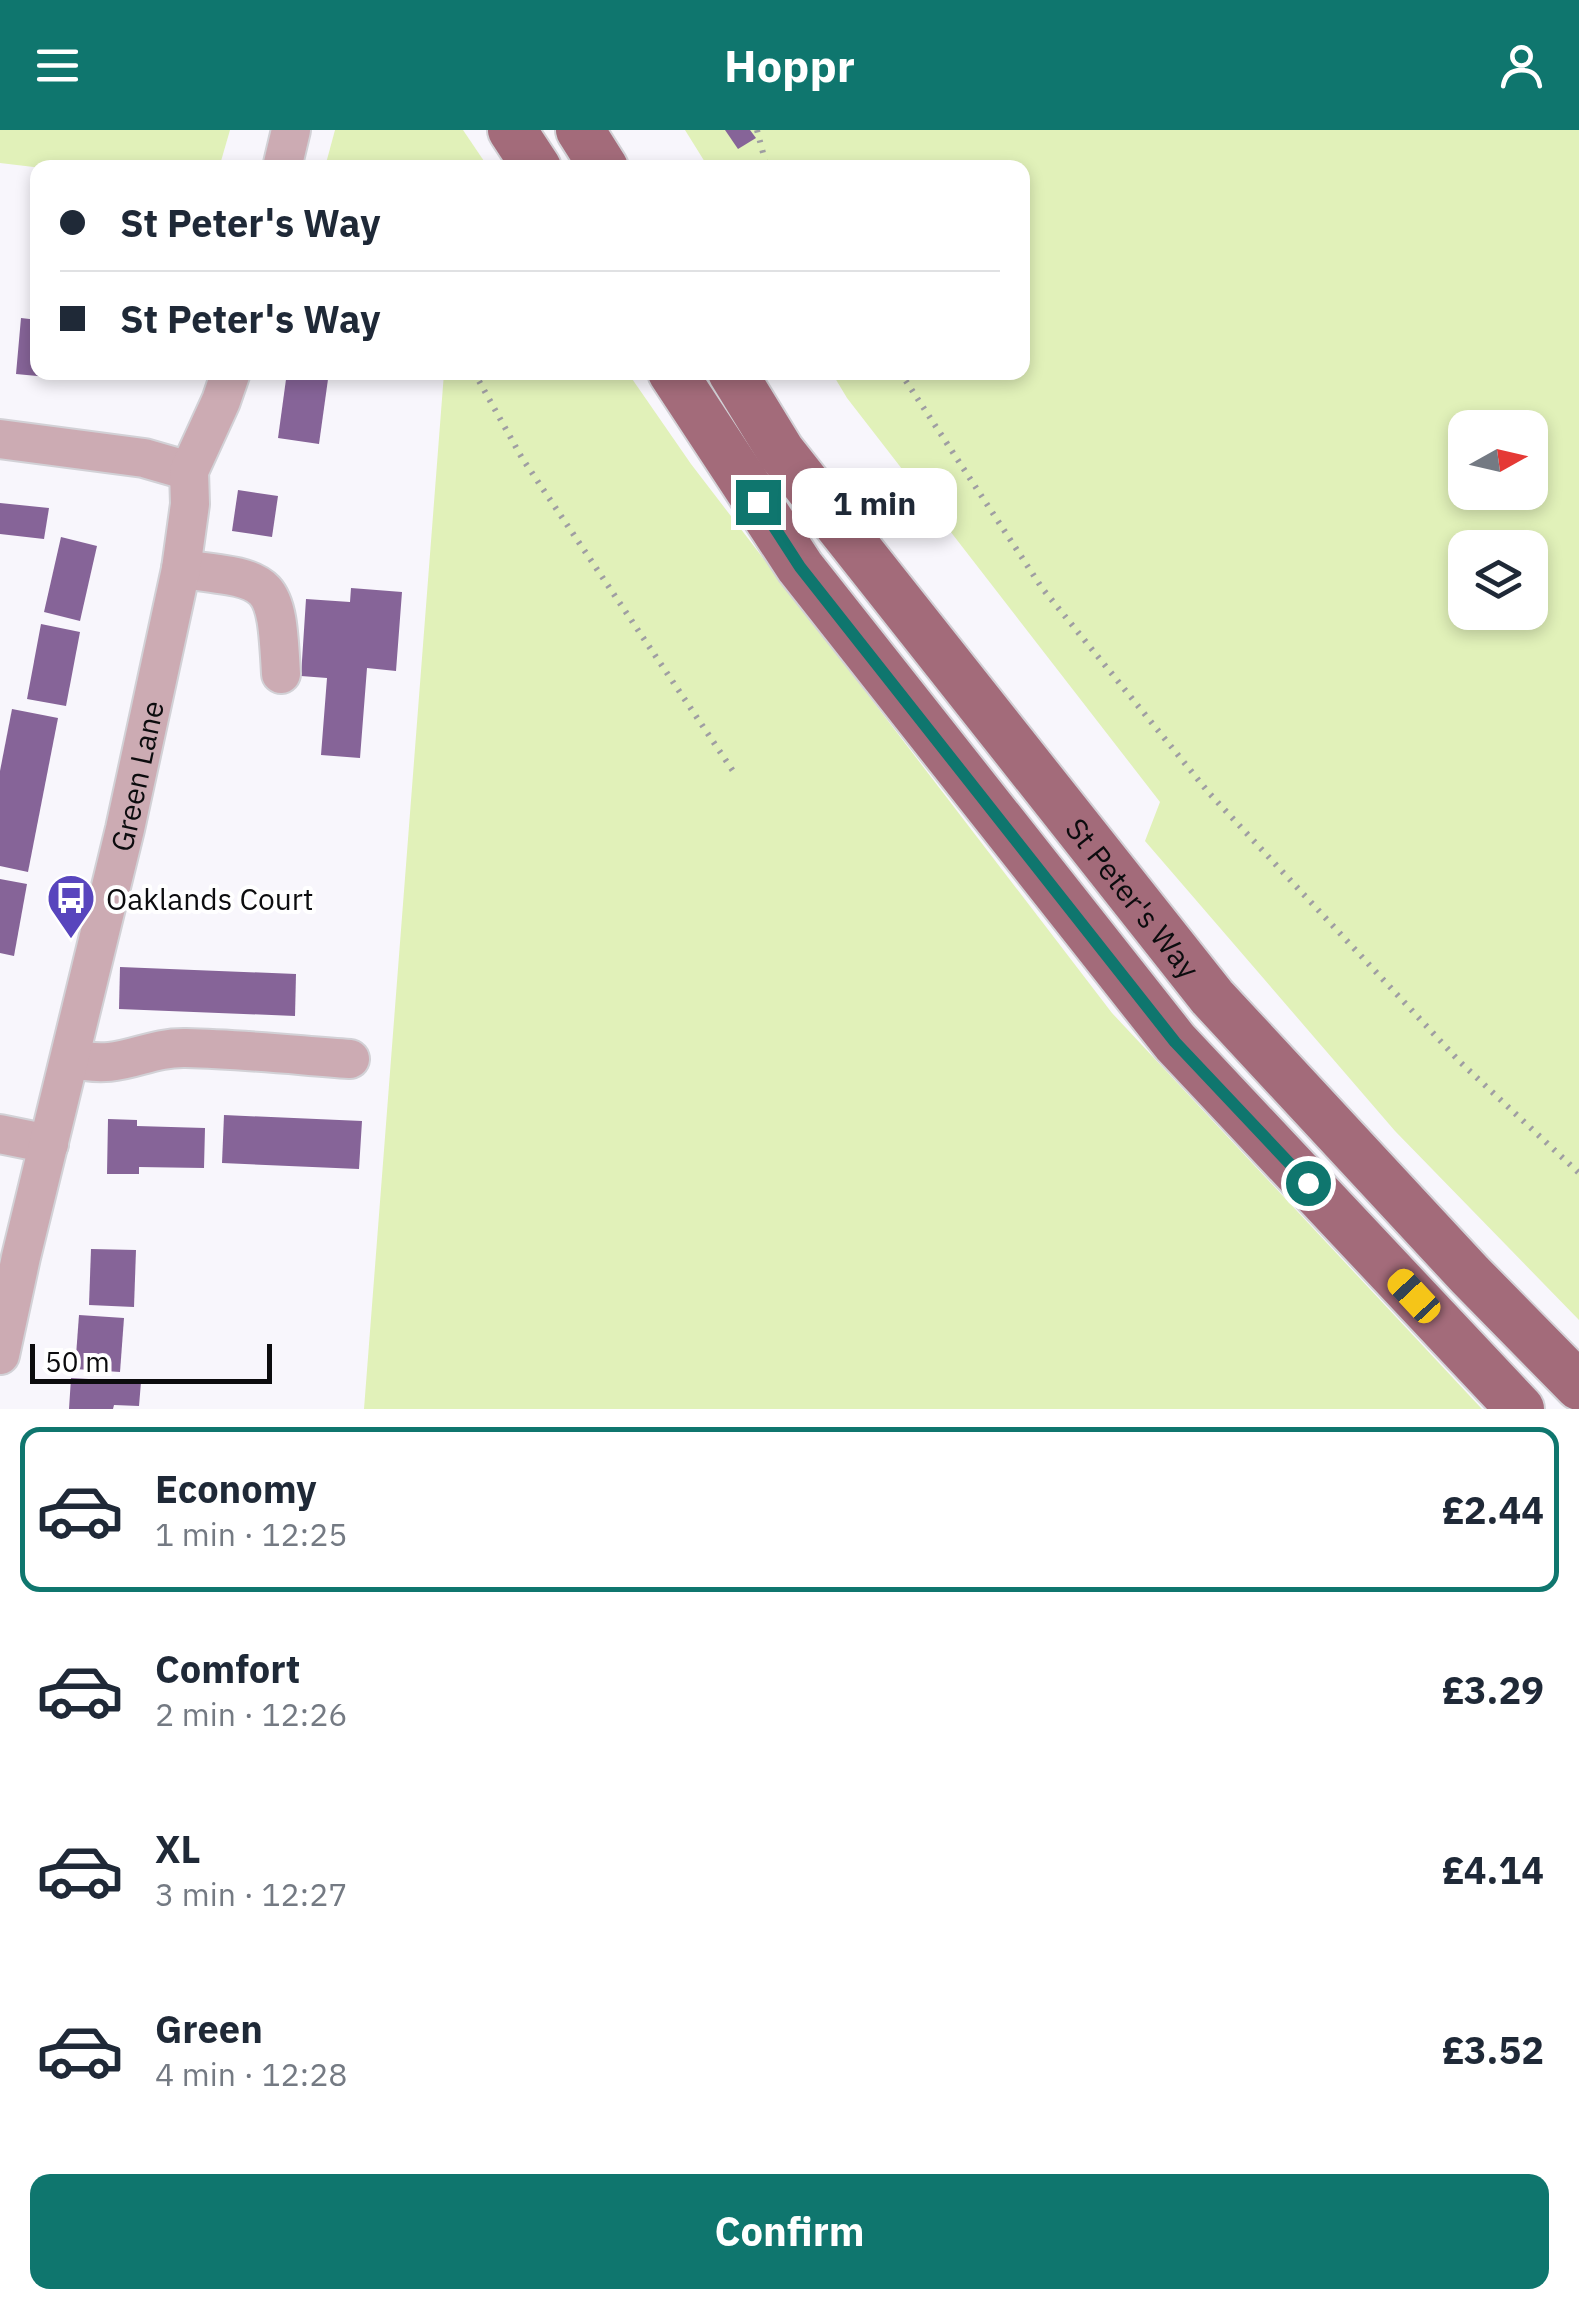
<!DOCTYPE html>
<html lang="en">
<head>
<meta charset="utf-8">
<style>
  body { margin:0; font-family:"IBM Plex Sans",sans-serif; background:#f2f2f3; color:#1f2937; height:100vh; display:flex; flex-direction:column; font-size:38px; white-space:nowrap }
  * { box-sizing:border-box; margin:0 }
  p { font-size:32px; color:#747a83 }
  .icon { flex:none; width:55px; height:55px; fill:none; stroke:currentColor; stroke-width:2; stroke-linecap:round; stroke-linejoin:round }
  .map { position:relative; height:1279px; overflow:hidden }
  .sheet { display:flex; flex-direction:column; background:#fff; flex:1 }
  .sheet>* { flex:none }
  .guide { position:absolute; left:30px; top:30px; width:1000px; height:220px; border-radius:20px; box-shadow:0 5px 15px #0003; display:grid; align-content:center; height:220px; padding:0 30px; background:#fff }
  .needle { width:65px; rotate:82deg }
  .buttons { position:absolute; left:1448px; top:280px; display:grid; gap:20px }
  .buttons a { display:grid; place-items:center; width:100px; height:100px; border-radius:20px; background:#fff; box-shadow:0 5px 15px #0003; font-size:50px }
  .scale { position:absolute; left:30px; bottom:25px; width:242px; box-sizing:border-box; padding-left:10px; border:5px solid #0c0c0e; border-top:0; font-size:28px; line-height:35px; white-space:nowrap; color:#0c0c0e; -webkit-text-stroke:8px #fff; paint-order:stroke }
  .end { position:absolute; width:45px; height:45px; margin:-22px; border:12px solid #0f766e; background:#fff; box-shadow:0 0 0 5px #fff }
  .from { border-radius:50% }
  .bubble { position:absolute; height:70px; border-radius:20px; background:#fff; box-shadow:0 5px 15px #0003; font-size:32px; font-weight:700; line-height:70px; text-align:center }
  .car { position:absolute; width:30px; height:60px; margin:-30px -15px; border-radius:12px; box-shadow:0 0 8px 2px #0007; background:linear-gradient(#f5c518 24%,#345 0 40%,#f5c518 0 76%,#345 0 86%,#f5c518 0) }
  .guide b { display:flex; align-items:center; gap:35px; height:95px; font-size:38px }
  .guide b+b { border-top:2px solid #e0e1e3 }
  .guide i { width:25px; height:25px; background:#1f2937 }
  ul { padding:18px 0 0; list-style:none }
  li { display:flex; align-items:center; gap:30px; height:165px; margin:0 20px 15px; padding:0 10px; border:5px solid transparent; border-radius:20px }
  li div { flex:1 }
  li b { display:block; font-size:38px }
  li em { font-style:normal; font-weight:700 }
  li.on { border-color:#0f766e }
  li>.icon { width:90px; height:90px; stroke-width:1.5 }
  .cta { display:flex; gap:20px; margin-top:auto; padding:20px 30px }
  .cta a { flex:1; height:115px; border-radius:20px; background:#0f766e; color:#fff; font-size:40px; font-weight:700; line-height:115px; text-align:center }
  header { display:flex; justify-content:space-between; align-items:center; height:130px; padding:0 30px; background:#0f766e; color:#fff; font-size:45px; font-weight:700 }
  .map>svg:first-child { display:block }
  .green { fill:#e1f1b9; fill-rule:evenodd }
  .building { fill:#866498 }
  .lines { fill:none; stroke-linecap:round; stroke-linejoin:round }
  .minor-casing { stroke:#d2d1d6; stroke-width:42 }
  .major-casing { stroke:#d2d1d6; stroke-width:52 }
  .path { stroke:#9f9ea2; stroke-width:6; stroke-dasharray:2.5 8; stroke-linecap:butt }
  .minor { stroke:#ccabb3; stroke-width:38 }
  .major { stroke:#a36b7a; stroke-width:48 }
  .route { stroke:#0f766e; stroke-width:12 }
  .labels { text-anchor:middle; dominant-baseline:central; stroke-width:8; stroke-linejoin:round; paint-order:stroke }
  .street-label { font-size:30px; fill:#0c0c0e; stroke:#fff }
  .poi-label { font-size:30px; fill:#0c0c0e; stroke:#fff; text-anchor:start }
</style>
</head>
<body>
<header><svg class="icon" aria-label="menu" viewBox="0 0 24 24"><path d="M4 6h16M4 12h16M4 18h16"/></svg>Hoppr<svg class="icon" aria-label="person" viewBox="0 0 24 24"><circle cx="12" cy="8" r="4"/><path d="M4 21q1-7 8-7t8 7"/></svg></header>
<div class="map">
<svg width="1579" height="1279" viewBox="0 0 1579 1279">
  <rect width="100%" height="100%" fill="#f8f6fc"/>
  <g class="green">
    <path d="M0 0H230L219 38H42L0 33Z"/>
    <path d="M335 0H463L488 37H325Z"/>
    <path d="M685 0H1579V1190L1395 1001 1145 711 1160 672 847 268 832 243 1022 242V38L708 37ZM1465 298H1530V362H1465ZM1465 418H1530V482H1465Z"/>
    <path d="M444 243H628L691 334 1112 883 1482 1279H364Z"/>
  </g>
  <g class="building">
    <path d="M725 0H750L756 8 738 19Z"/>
    <path d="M21 188 38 190V242H49L48 247 16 244Z"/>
    <path d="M287 242H329L319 314 278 308Z"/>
    <path d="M238 360 278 366 272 407 232 401Z"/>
    <path d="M0 373 49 378 44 409 0 404Z"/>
    <path d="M61 407 97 416 80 491 44 482Z"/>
    <path d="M351 458 402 462 396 541 367 538 360 628 321 625 327 548 301 546 306 469 350 472Z"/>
    <path d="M41 494 80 502 66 576 27 569Z"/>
    <path d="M12 579 58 588 28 742 0 736V641Z"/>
    <path d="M0 749 27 754 14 826 0 823Z"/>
    <path d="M120 837 296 844 295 886 119 879Z"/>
    <path d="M224 985 362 991 359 1039 222 1033Z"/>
    <path d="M108 989 137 990V996L205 998 204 1038 139 1037V1044H107Z"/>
    <path d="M91 1119 136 1120 134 1177 89 1175Z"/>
    <path d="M79 1185 124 1188 120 1242 75 1239Z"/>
    <path d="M71 1248 141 1252 139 1276 114 1275 113 1279H69Z"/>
  </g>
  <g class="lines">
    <g class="minor-casing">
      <g id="minor">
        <path d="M282 38 291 0"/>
        <path d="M0 309 144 328 189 341"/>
        <path d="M181 439C273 450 276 448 281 544"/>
        <path d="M71 928C122 942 142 917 186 918 240 919 295 925 350 929"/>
        <path d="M0 1004 49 1014"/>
        <path id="s1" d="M0 1225 21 1127 125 699 181 439 190 374 189 341 221 271 231 242"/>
      </g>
    </g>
    <g class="major-casing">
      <g id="major">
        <path d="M512 0 537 38"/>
        <path d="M580 0 604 38"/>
        <path d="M672 242 800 437 1175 912 1520 1279"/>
        <path id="s2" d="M732 242 781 322 1212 867 1470 1145 1579 1256"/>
      </g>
    </g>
    <g class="path">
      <path d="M757 0 767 38"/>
      <path d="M474 242 522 328 733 641"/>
      <path d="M900 242 1042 458 1209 663 1460 932 1579 1043"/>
    </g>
    <use href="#minor" class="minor"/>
    <use href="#major" class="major"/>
  </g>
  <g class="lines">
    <path class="route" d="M758 372 800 437 1175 912 1308 1053"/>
  </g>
  <defs>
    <g id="bus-pin" transform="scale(2.5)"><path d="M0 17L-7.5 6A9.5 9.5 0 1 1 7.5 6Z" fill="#5845bd" stroke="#fff"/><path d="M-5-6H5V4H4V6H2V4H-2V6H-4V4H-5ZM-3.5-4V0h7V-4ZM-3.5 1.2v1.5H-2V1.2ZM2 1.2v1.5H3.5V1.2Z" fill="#fff"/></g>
  </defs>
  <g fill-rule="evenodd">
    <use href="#bus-pin" x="71" y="768"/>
  </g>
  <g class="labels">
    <g class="street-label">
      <text stroke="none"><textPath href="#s1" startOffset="595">Green Lane</textPath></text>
      <text stroke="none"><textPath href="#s2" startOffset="662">St Peter's Way</textPath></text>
    </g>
    <g class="poi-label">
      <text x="106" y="768">Oaklands Court</text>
    </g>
  </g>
</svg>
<div class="buttons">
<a><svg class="needle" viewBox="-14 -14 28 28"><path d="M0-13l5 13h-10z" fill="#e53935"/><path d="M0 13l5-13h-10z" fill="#747a83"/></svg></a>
<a><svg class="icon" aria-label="layers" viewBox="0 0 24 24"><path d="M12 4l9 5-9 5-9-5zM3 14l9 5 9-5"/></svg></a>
</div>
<div class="scale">50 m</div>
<i class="end from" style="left:1308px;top:1053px"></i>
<i class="end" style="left:758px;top:372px"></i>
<div class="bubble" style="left:792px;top:338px;width:165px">1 min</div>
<i class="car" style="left:1414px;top:1166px;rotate:317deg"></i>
<div class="guide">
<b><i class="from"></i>St Peter's Way</b>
<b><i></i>St Peter's Way</b>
</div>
</div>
<section class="sheet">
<ul>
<li class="on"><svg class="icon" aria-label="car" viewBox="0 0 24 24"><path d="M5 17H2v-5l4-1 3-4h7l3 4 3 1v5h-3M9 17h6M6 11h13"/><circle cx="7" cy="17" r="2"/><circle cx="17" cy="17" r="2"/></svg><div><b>Economy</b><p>1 min · 12:25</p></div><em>£2.44</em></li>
<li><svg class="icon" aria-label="car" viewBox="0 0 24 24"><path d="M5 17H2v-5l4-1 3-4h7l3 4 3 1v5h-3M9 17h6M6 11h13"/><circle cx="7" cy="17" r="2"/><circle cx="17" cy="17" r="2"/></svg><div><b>Comfort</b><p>2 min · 12:26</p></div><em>£3.29</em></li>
<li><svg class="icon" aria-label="car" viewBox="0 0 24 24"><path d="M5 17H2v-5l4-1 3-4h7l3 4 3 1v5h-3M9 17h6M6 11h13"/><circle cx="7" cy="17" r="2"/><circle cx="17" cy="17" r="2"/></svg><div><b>XL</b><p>3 min · 12:27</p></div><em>£4.14</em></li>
<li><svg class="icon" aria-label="car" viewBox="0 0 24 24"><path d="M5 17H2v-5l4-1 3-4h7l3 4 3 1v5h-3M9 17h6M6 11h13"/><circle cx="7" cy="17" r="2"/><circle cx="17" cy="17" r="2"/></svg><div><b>Green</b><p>4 min · 12:28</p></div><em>£3.52</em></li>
</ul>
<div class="cta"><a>Confirm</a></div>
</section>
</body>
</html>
